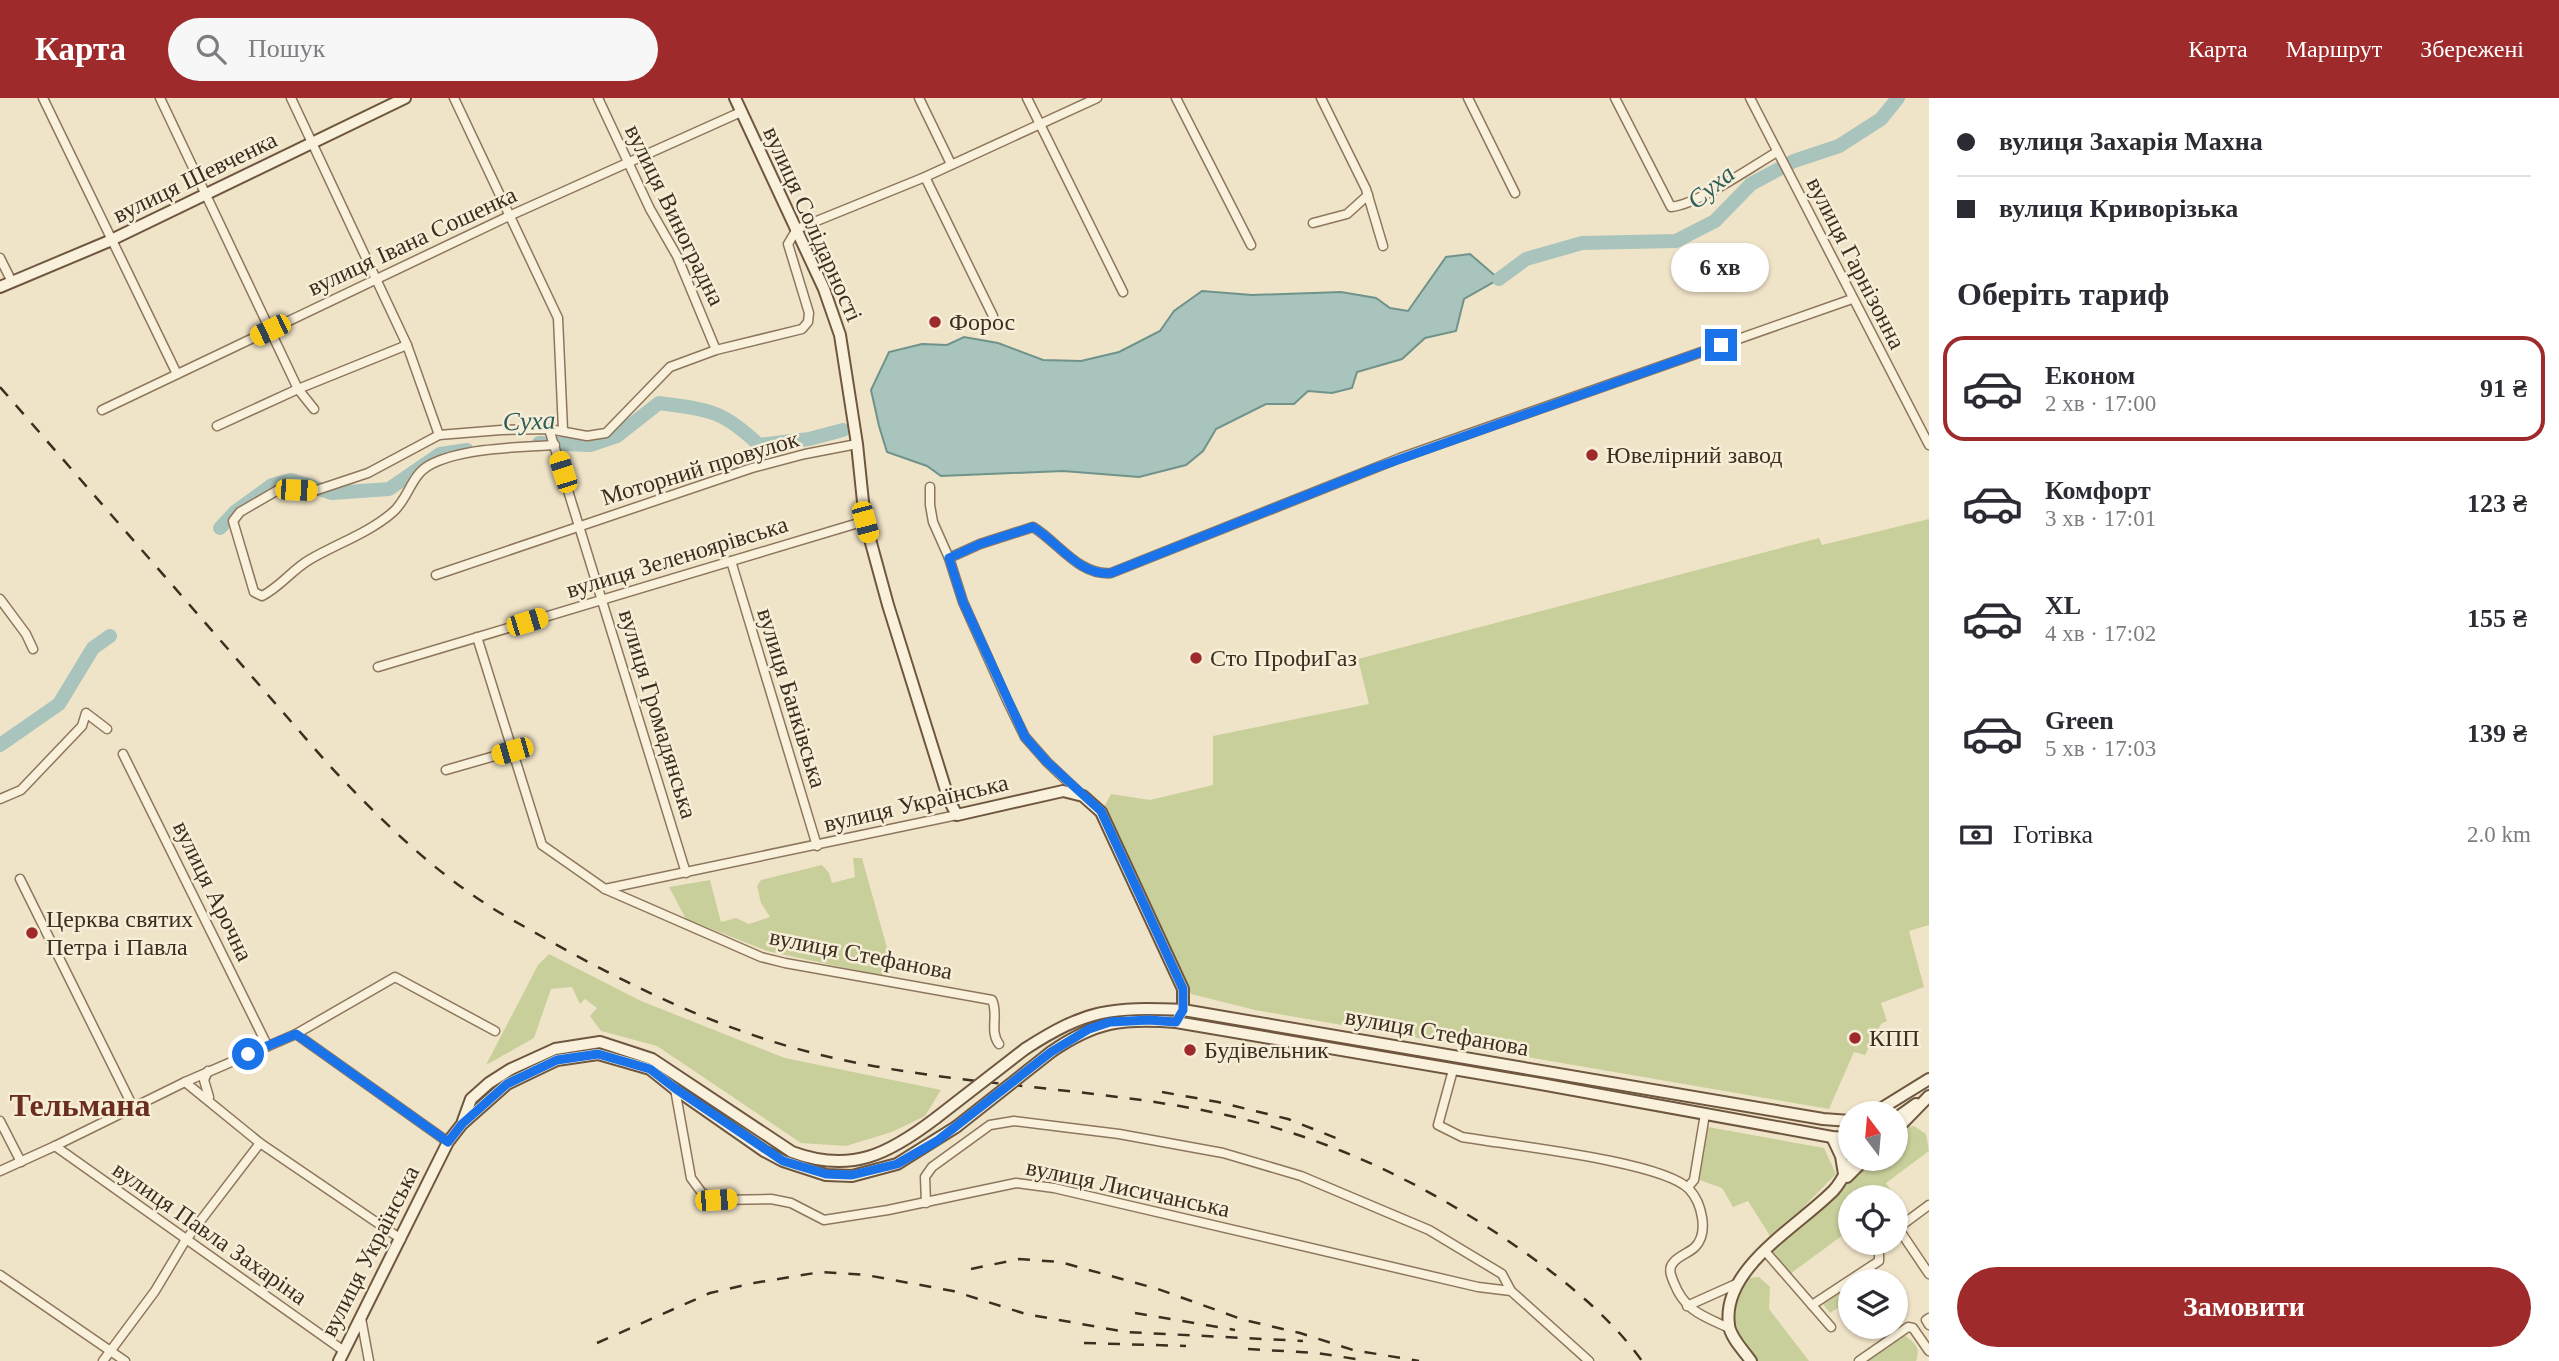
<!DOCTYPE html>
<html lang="uk">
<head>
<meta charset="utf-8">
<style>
  body { margin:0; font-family:"Times New Roman",serif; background:#f7f7f7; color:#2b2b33; height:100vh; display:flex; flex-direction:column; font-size:26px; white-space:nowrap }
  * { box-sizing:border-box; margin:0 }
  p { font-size:23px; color:#7c7c81 }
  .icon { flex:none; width:38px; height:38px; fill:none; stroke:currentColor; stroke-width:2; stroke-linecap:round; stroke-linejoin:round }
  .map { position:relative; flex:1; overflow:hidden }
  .details { display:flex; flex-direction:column; background:#fff; width:630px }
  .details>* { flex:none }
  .banner { display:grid; align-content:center; height:154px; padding:0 28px; background:#fff }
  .needle { width:46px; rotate:344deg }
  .tools { position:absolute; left:1838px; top:1003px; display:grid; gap:14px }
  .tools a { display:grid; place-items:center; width:70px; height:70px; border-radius:50%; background:#fff; box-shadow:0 2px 5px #0004; font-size:35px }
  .end { position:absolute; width:32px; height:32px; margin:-16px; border:9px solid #1a73e8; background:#fff; box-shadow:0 0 0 4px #fff }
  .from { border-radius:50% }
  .bubble { position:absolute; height:49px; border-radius:24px; background:#fff; box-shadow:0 2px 5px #0004; font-size:23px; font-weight:600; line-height:49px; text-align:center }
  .car { position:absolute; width:21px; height:42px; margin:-21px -10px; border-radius:9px; box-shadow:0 0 5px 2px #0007; background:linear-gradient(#f5c518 24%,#345 0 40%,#f5c518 0 76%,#345 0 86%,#f5c518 0) }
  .banner b { display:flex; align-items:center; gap:24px; height:66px; font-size:26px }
  .banner b+b { border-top:2px solid #e1e1e2 }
  .banner i { width:18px; height:18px; background:#2b2b33 }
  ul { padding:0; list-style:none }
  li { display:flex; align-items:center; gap:21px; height:105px; margin:0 14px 10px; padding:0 14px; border:4px solid transparent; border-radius:21px }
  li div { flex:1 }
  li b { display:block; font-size:26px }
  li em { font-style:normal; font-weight:600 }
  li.active { border-color:#9e2a2b }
  li>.icon { width:63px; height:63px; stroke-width:1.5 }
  h2 { padding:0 28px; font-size:32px; line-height:84px }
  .pay { display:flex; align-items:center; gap:18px; height:77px; padding:0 28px; font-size:26px }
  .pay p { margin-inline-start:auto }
  .button { display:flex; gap:14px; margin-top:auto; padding:14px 28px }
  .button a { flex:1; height:80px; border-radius:42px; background:#9e2a2b; color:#fff; font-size:28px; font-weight:600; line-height:80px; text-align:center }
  header { display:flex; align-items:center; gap:42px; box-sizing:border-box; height:98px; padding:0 35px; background:#9e2a2b; color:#fff }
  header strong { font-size:33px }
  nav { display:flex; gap:38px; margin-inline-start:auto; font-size:24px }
  .search { width:490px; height:63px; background:#f7f7f7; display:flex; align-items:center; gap:18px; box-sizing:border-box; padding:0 24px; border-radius:38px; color:#7c7c81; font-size:26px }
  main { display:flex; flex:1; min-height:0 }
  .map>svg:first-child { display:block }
  .green { fill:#c9cf9b }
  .water { fill:#a9c4bc; stroke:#6f938a; stroke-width:2 }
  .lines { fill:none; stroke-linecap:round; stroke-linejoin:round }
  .river { stroke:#a9c4bc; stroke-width:14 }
  .street-casing { stroke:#8d765c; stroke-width:11 }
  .secondary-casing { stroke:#6f573f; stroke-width:14 }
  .street { stroke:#faf1dc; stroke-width:8 }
  .secondary { stroke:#faf1dc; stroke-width:10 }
  .rail { stroke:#3d2e20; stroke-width:2.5; stroke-dasharray:12 12; stroke-linecap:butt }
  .secondary-bridge-casing { stroke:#6f573f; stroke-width:14; stroke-linecap:butt }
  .secondary-bridge { stroke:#faf1dc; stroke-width:10 }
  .route { stroke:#1a73e8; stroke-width:9 }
  .poi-dot { fill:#9e2a2b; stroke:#f7eed8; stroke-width:2.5 }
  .labels { text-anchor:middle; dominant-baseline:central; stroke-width:5; stroke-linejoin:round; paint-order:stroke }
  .street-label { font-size:24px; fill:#3d2e20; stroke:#f7eed8 }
  .poi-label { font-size:24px; fill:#3d2e20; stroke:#f7eed8; text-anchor:start }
  .water-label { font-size:26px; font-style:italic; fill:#2f5d5a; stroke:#f7eed8 }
  .district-label { font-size:32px; font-weight:bold; fill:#6b2e1e; stroke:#f7eed8 }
</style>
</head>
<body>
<header>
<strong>Карта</strong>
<div class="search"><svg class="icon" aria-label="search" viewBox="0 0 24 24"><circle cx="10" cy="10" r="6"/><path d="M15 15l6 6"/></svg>Пошук</div>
<nav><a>Карта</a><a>Маршрут</a><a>Збережені</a></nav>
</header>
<main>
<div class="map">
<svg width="1929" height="1263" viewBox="0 0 1929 1263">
  <rect width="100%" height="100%" fill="#f0e4c8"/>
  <g class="green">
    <path d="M1929 421V827L1909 833 1924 889 1881 905 1887 923 1881 926 1865 957 1854 954 1829 1011 1255 912 1191 896 1104 709 1111 696 1150 702 1213 687V638L1369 606 1358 561 1819 440 1822 447Z"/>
    <path d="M853 760H862L892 868 882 878 767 853 686 821 669 789 710 782 721 824 736 820 749 826 770 819 761 805 757 788 761 782 822 767 829 775 832 785 855 779Z"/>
    <path d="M549 856 641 903 785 960 941 992 925 1018 892 1034 846 1048 801 1045 657 948 601 933 590 918 597 910 585 901 580 906 572 889 551 891 534 940 486 967 538 867Z"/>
    <path d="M1914 1028 1926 1036 1929 1053 1886 1085 1891 1093 1883 1099H1850V1123L1843 1128 1847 1134 1790 1176 1772 1155 1874 1061 1895 1060V1041L1909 1029Z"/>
    <path d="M1708 1029 1824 1050 1836 1076 1772 1141 1748 1103 1733 1109 1722 1090 1697 1081Z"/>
    <path d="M1759 1179 1770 1189 1769 1211 1809 1263H1758C1734 1228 1720 1221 1746 1180Z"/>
    <path d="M1850 1188V1202L1830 1215 1823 1206Z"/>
    <path d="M1904 1237C1915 1245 1921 1250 1916 1263H1862L1892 1242Z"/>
  </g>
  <path class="water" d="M1470 156 1499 181 1464 201 1456 233 1425 240 1402 261 1357 274 1352 290 1332 295 1308 293 1294 306H1266L1216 331 1203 353 1186 367 1139 379 1063 373 941 378 927 368 887 354 879 328 871 292 889 254 922 246 947 247 964 239 998 245 1043 262 1081 263 1119 254 1160 233 1174 213 1202 193 1252 197 1341 194 1376 200 1390 210 1408 213 1446 159Z"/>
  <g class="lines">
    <g class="river">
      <path d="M1499 181 1526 161 1582 145 1676 143 1715 123 1751 86 1794 63 1839 48 1881 21 1898 0"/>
      <path d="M539 345 590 347 617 338 659 305C709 312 721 311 759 347L809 341 843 332"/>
      <path d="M220 430 235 414 272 387 291 382 332 395 389 391 440 356 467 352"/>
      <path d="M0 647 59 606 93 550 110 538"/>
    </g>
    <g class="street-casing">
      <g id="street">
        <path d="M43 0 177 276"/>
        <path d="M160 0 298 291 314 311"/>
        <path d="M291 0 407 247 439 337"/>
        <path d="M454 0 558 220 563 332"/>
        <path d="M598 0 650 111 677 158 716 252"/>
        <path d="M919 0 951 66"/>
        <path d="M1027 0 1123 194"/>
        <path d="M1176 0 1251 147"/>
        <path d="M1321 0 1366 91 1383 148"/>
        <path d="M1468 0 1515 95"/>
        <path d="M1615 0 1671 109C1699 106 1751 69 1777 54"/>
        <path d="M1750 0 1929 347"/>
        <path d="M925 79 993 218"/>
        <path d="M1313 125 1347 116 1368 97"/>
        <path d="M0 160 12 184"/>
        <path d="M102 312 509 118 741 14"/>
        <path d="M217 328 298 291 407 247"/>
        <path d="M549 331 686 775"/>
        <path d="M555 347C520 349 458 350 428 368 411 378 408 401 393 414 369 435 336 446 309 462 292 472 280 489 262 498L254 494 233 423 240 414 278 392 314 393 368 375 439 337 501 332 549 331 587 338 606 335 670 269 716 252 802 231 808 224 809 215 788 146 797 131 925 79 1097 0"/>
        <path d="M930 389V407L933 424 949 460 963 504 1007 602 1025 639 1047 664 1082 697"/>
        <path d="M949 460 980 446 1033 429C1058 444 1079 478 1111 475L1400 360 1852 201"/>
        <path d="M731 463 817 748"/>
        <path d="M436 477 752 370 805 356 857 346"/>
        <path d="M0 501 26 536 33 551"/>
        <path d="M477 539 542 747 605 791 761 859 785 865 992 902C999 916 989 933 999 946"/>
        <path d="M378 569 865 423"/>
        <path d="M123 656 267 947"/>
        <path d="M446 672 512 653"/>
        <path d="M0 701 21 692 82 628 86 615 107 631"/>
        <path d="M20 781 133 1009"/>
        <path d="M605 791 957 717"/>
        <path d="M296 936 448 1044"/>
        <path d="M1453 972 1438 1027 1462 1039C1507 1047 1662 1063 1689 1091 1702 1105 1709 1135 1695 1149 1689 1155 1678 1158 1673 1165 1668 1171 1671 1178 1674 1185 1685 1213 1703 1218 1729 1230"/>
        <path d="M208 973 204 982 209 999"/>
        <path d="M185 984 260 1045 401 1141"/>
        <path d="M675 991 691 1080 702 1095 716 1102 771 1101 791 1105 824 1122 888 1112 1016 1085 1054 1090 1478 1189 1511 1193 1589 1263"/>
        <path d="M0 1023 21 1064"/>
        <path d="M55 1048 344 1253"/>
        <path d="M0 1073 55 1048 185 984 296 936 395 879 495 933"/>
        <path d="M1688 1089 1694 1082 1705 1016"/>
        <path d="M926 1105 925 1079 932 1069 990 1027 1014 1023 1119 1036 1223 1055 1301 1078 1429 1132 1502 1176 1511 1193"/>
        <path d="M1929 1107 1898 1130 1929 1176"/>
        <path d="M1765 1153 1831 1229"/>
        <path d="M0 1177 125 1263"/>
        <path d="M1812 1207 1879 1163V1144"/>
        <path d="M1687 1208 1736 1186"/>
        <path d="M361 1220 369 1263"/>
        <path d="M1929 1220 1926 1222 1929 1227"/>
        <path d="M103 1263 155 1193 185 1143 260 1045"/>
        <path d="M1859 1263 1908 1229 1913 1230 1929 1253"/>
      </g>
    </g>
    <g class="secondary-casing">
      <g id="secondary">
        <path d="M735 0 824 191 840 237 857 346 865 423 888 507 949 702 957 717 1063 693 1083 698 1101 714 1183 891V912L1176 924"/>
        <path d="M0 189 107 144 405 0"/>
        <path d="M1025 951C1087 911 1110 909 1183 912L1823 1021 1850 1023"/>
        <path d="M1051 954C1096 923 1122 920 1176 924L1541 986 1832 1039 1850 1040"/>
        <path d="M1874 1015 1929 981"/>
        <path d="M1895 1021 1916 1006"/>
        <path d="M463 1023 471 1001 489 985 511 971 555 951 600 944 652 961 792 1054C851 1076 889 1056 936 1020"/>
        <path d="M1895 1033 1929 998"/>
        <path d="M1832 1039 1841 1058 1844 1076"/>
        <path d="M1847 1079 1866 1060"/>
        <path d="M339 1263 448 1044 462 1026 507 986 557 962 598 956 650 971 675 991 764 1053 783 1063 826 1077 852 1078 897 1066 956 1029"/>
        <path d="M1751 1263C1744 1253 1730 1239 1729 1227 1721 1170 1799 1128 1834 1092 1842 1083 1847 1071 1854 1060"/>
      </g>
    </g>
    <use href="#street" class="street"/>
    <use href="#secondary" class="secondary"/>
    <g class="rail">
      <path d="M0 289 328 666C375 716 425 766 483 804 502 817 522 827 541 838 629 888 722 933 821 957 954 989 1093 988 1226 1017 1326 1039 1419 1083 1504 1140 1554 1174 1606 1213 1642 1263"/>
      <path d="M1162 994 1218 1004 1288 1021 1341 1042"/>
      <path d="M971 1171 1019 1161 1060 1164 1158 1191 1244 1222 1300 1235 1353 1252 1419 1263"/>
      <path d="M1135 1215 1235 1232"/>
      <path d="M597 1245 710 1195 754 1185 821 1174 866 1177 953 1193 1026 1216 1126 1234 1303 1243"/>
      <path d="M1084 1245 1186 1248"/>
      <path d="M1248 1251 1316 1255 1356 1261"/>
    </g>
    <g class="secondary-bridge-casing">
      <g id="secondary-bridge">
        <path d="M936 1020 1025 951"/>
        <path d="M956 1029 1051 954"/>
      </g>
    </g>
    <use href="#secondary-bridge" class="secondary-bridge"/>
  </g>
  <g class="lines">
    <path class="route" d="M248 956 296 936 448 1044 462 1026 507 986 557 962 598 956 650 971 676 991 783 1063 826 1076 852 1077 897 1066 937 1043 1051 954 1089 931 1110 924 1149 922 1176 924 1183 912V891L1101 713 1047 664 1025 639 963 504 949 460 980 446 1033 429C1058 444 1079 478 1111 475L1375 370 1721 247"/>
  </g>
  <g class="poi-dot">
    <circle cx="935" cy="224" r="7"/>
    <circle cx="1592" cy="357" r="7"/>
    <circle cx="1196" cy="560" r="7"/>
    <circle cx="32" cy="835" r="7"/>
    <circle cx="1855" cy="940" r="7"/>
    <circle cx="1190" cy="952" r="7"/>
  </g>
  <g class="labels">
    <g class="street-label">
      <text transform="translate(195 79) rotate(-26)">вулиця Шевченка</text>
      <text transform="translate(675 117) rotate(64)">вулиця Виноградна</text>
      <text transform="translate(813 126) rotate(66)">вулиця Солідарності</text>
      <text transform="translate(412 143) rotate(-25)">вулиця Івана Сошенка</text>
      <text transform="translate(1856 165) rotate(63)">вулиця Гарнізонна</text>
      <text transform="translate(700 370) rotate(-17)">Моторний провулок</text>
      <text transform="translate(677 459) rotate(-17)">вулиця Зеленоярівська</text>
      <text transform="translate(792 600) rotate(73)">вулиця Банківська</text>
      <text transform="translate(658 616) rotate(73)">вулиця Громадянська</text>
      <text transform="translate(916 705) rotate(-13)">вулиця Українська</text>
      <text transform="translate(213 793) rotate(64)">вулиця Арочна</text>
      <text transform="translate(861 856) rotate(11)">вулиця Стефанова</text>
      <text transform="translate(1437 934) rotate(10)">вулиця Стефанова</text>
      <text transform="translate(1128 1090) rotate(12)">вулиця Лисичанська</text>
      <text transform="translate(210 1135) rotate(35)">вулиця Павла Захаріна</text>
      <text transform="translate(370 1153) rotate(-63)">вулиця Українська</text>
    </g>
    <g class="poi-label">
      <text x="949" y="224">Форос</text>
      <text x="1606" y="357">Ювелірний завод</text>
      <text x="1210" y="560">Сто ПрофиГаз</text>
      <text x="46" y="821">Церква святих<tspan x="46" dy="28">Петра і Павла</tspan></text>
      <text x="1869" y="940">КПП</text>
      <text x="1204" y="952">Будівельник</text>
    </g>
    <g class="water-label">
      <text transform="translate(1711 89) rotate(-40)">Суха</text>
      <text transform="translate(529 323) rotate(-2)">Суха</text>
    </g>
    <g class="district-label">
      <text x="80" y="1007">Тельмана</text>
    </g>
  </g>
</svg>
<div class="tools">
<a><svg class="needle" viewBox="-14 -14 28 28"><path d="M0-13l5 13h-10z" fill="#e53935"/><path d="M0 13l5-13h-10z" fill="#7c7c81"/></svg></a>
<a><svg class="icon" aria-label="locate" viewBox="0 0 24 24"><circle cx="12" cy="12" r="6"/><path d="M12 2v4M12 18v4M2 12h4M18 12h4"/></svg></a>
<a><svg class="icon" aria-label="layers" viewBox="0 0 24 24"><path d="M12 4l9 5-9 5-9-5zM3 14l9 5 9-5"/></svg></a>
</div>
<i class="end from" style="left:248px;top:956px"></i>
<i class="end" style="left:1721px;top:247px"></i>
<div class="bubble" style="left:1671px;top:145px;width:98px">6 хв</div>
<i class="car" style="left:270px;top:232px;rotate:244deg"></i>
<i class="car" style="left:563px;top:374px;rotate:342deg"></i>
<i class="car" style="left:296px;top:392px;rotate:92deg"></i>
<i class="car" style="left:865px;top:424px;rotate:165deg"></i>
<i class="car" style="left:527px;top:524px;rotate:73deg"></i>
<i class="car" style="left:512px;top:653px;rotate:254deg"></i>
<i class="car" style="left:716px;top:1102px;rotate:87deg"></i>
</div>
<section class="details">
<div class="banner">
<b><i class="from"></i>вулиця Захарія Махна</b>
<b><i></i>вулиця Криворізька</b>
</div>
<h2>Оберіть тариф</h2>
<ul>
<li class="active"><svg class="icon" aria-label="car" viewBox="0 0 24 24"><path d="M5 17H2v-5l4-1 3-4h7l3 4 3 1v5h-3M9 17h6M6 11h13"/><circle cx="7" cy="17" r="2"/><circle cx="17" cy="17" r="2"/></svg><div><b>Економ</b><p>2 хв · 17:00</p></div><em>91 ₴</em></li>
<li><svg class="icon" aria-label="car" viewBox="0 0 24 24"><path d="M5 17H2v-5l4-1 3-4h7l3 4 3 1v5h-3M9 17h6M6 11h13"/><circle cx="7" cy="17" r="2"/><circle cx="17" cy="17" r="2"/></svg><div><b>Комфорт</b><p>3 хв · 17:01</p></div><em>123 ₴</em></li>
<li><svg class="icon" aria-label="car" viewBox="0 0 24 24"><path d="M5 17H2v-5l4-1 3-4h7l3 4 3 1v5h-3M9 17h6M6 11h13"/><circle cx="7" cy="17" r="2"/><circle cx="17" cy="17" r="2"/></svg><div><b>XL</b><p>4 хв · 17:02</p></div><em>155 ₴</em></li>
<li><svg class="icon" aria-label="car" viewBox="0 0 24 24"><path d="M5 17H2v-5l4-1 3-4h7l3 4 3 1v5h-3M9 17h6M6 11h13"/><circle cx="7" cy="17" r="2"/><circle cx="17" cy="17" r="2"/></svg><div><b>Green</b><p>5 хв · 17:03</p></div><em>139 ₴</em></li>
</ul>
<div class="pay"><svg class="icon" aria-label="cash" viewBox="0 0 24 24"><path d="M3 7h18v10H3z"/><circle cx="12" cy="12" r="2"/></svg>Готівка<p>2.0 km</p></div>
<div class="button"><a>Замовити</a></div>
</section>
</main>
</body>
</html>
